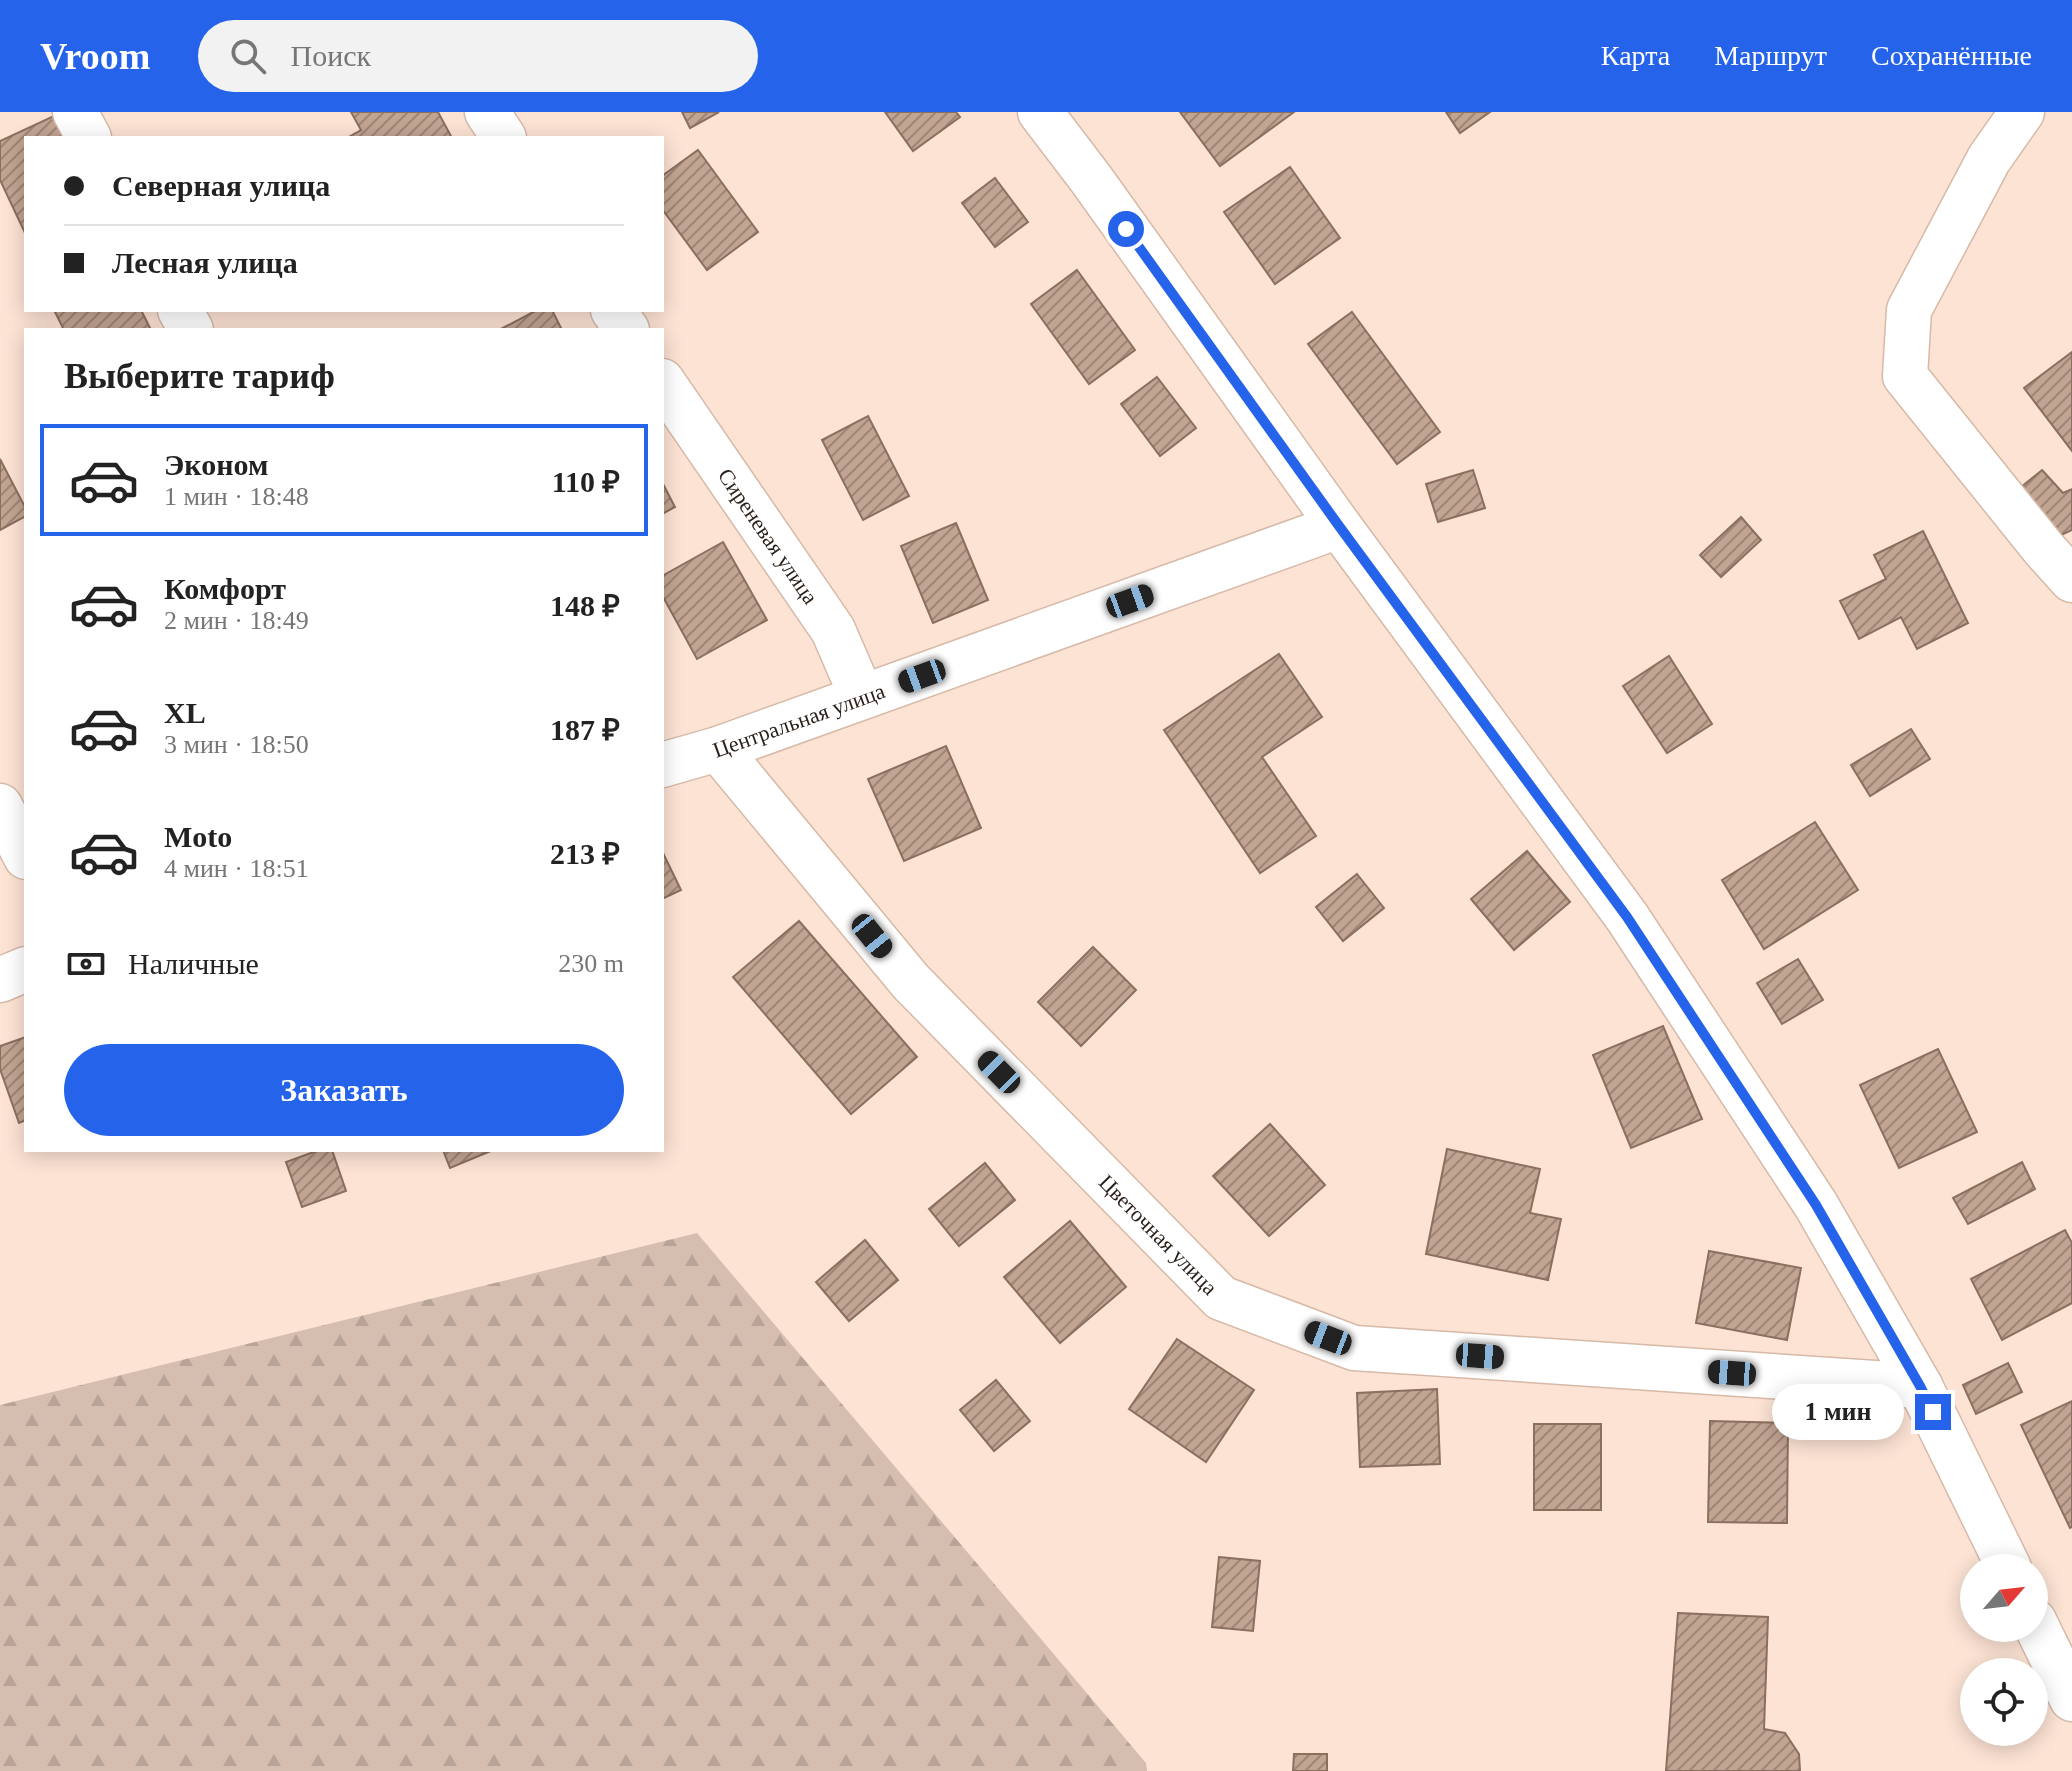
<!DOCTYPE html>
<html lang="ru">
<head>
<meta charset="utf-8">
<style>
  body { margin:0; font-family:"Times New Roman",serif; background:#f2f2f2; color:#222; height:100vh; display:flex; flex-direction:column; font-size:30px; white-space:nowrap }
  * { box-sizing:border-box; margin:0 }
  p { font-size:26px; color:#767676 }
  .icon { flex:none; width:44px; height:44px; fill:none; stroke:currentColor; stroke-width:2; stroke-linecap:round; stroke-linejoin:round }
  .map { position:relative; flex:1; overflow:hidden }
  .drawer { position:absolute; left:24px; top:216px; width:640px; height:824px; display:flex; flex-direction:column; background:#fff; border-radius:0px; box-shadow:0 4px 20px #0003 }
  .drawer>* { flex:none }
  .banner { position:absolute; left:24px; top:24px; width:640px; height:176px; border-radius:0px; box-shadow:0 4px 20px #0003; display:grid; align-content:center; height:176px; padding:0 40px; background:#fff }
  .needle { width:52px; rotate:62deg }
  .tools { position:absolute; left:1960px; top:1442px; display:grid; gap:16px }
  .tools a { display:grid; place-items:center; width:88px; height:88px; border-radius:50%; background:#fff; box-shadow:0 4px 20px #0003; font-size:40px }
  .end { position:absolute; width:36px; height:36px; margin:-18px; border:10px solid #2563eb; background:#fff; box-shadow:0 0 0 4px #fff }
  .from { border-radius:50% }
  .bubble { position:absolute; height:56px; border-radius:28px; background:#fff; box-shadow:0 4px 20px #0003; font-size:26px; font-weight:600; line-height:56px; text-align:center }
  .car { position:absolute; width:24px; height:48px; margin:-24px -12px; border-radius:10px; box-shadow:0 0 6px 2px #0007; background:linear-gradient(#222 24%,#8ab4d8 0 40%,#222 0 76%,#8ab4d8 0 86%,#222 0) }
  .banner b { display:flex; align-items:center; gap:28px; height:76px; font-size:30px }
  .banner b+b { border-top:2px solid #e0e0e0 }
  .banner i { width:20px; height:20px; background:#222 }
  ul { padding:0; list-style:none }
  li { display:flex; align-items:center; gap:24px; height:112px; margin:0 16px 12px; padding:0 24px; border:4px solid transparent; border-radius:0px }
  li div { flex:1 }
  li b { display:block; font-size:30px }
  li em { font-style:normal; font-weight:600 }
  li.on { border-color:#2563eb }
  li>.icon { width:72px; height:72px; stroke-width:1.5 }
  h2 { padding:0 40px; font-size:36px; line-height:96px }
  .pay { display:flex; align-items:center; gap:20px; height:88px; padding:0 40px; font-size:30px }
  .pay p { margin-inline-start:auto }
  .primary-button { display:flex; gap:16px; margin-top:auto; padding:16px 40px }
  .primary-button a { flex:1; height:92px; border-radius:48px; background:#2563eb; color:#fff; font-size:32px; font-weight:600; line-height:92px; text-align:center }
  header { display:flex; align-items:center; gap:48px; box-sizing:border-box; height:112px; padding:0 40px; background:#2563eb; color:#fff }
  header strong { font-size:38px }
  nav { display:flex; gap:44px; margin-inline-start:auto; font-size:28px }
  .search { width:560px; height:72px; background:#f2f2f2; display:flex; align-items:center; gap:20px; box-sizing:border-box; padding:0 28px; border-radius:44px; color:#767676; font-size:30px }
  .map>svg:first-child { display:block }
  .forest { fill:url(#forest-firs) }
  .building { fill:url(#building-hatch); stroke:#8b6f5f; stroke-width:2 }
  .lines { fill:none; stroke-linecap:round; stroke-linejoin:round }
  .minor-casing { stroke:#d7b9a7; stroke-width:47 }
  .minor { stroke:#fff; stroke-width:44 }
  .route { stroke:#2563eb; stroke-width:10 }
  .labels { text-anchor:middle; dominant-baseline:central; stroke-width:6; stroke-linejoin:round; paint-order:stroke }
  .street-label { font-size:22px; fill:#2a1f18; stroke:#fbf5f1 }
</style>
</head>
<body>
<header>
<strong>Vroom</strong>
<div class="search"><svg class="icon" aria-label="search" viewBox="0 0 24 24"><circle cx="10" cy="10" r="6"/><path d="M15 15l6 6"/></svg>Поиск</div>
<nav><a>Карта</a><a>Маршрут</a><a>Сохранённые</a></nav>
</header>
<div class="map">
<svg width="2072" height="1659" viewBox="0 0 2072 1659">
  <defs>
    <pattern id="forest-firs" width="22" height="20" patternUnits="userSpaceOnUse" patternTransform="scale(2)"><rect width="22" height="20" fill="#d5beb0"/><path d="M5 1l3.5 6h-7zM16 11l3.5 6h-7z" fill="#b7a397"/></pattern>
    <pattern id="building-hatch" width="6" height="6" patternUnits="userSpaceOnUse" patternTransform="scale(2)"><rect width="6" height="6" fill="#c2a492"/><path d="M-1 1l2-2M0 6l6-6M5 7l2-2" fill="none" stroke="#9e8576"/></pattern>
  </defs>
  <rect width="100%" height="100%" fill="#fce3d4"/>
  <path class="forest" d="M697 1121 1146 1651 1147 1659H0V1293Z"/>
  <g class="building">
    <path d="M351 0H438L452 26H347L361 18Z"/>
    <path d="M682 0H719L690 16Z"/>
    <path d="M885 0H956L960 5 913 39Z"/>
    <path d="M1180 0H1294L1220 54Z"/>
    <path d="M1446 0H1490L1460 21Z"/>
    <path d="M56 3 67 26H26V123L0 68V29Z"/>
    <path d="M698 38 758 120 707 158 662 97V64Z"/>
    <path d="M1290 55 1340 126 1275 172 1224 100Z"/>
    <path d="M995 66 1028 110 995 135 962 91Z"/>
    <path d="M1077 158 1135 238 1089 272 1031 192Z"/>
    <path d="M54 198H141L151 218H64Z"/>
    <path d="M537 198H552L562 218H499Z"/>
    <path d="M1352 200 1440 320 1397 352 1308 232Z"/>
    <path d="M2072 240V339L2024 276Z"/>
    <path d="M1157 265 1196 316 1160 344 1121 292Z"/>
    <path d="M868 304 909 384 863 408 822 328Z"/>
    <path d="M0 347 26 397V404L0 418Z"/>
    <path d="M1473 358 1485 396 1438 410 1426 372Z"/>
    <path d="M2042 358 2063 381 2072 377V418L2057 425 2020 376Z"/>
    <path d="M662 370 675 395 662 402Z"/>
    <path d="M1741 405 1761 428 1721 465 1700 443Z"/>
    <path d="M956 411 988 488 933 511 901 434Z"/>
    <path d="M1923 419 1968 511 1917 537 1901 505 1859 527 1840 489 1886 467 1874 443Z"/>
    <path d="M723 430 767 508 697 547 662 483V464Z"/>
    <path d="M1279 542 1322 605 1262 645 1316 724 1260 761 1164 618Z"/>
    <path d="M1669 544 1712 612 1667 641 1623 574Z"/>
    <path d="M1911 617 1930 647 1870 684 1851 653Z"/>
    <path d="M946 634 981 716 904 749 868 667Z"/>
    <path d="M1815 710 1858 778 1764 837 1722 768Z"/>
    <path d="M662 739 681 778 662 787Z"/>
    <path d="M1527 739 1570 790 1514 838 1471 787Z"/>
    <path d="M1357 762 1384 796 1343 829 1316 795Z"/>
    <path d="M799 809 917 945 851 1002 733 865Z"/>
    <path d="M1093 835 1136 878 1081 934 1038 890Z"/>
    <path d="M1798 847 1823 888 1782 912 1757 871Z"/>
    <path d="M1663 914 1702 1007 1631 1036 1593 943Z"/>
    <path d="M26 925V1008L19 1011 0 957V934Z"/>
    <path d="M1938 937 1977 1020 1899 1056 1860 973Z"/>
    <path d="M1270 1012 1325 1073 1269 1124 1213 1064Z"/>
    <path d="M1447 1037 1540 1057 1530 1101 1561 1107 1548 1168 1426 1142Z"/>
    <path d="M319 1038H332L346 1079 302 1095 286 1050Z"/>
    <path d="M443 1038H493L450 1056Z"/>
    <path d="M2022 1050 2035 1077 1968 1112 1953 1086Z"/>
    <path d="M985 1051 1015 1088 959 1134 929 1097Z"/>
    <path d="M1070 1109 1126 1175 1060 1231 1004 1165Z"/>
    <path d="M2065 1118 2072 1131V1191L2002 1228 1971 1167Z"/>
    <path d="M865 1128 898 1168 849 1209 816 1170Z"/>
    <path d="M1709 1139 1801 1156 1787 1228 1696 1211Z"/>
    <path d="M1177 1227 1254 1278 1206 1350 1129 1297Z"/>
    <path d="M2008 1251 2022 1280 1976 1302 1963 1273Z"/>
    <path d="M996 1268 1030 1309 994 1339 960 1298Z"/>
    <path d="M1437 1277 1440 1352 1360 1355 1357 1281Z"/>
    <path d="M2072 1289V1415L2070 1416 2021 1313Z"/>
    <path d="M1710 1309 1788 1311 1787 1411 1708 1410Z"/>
    <rect x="1534" y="1312" width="67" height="86"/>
    <path d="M1219 1445 1260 1449 1253 1519 1212 1515Z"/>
    <path d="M1678 1501 1768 1505 1764 1617 1785 1621 1799 1642 1800 1659H1666Z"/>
    <path d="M1294 1642H1327V1659H1293Z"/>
  </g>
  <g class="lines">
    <g class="minor-casing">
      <g id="minor">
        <path d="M75 0 89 26"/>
        <path d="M487 0 504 26"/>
        <path d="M1040 0 1091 67 1339 414 1627 805 1816 1093 1920 1274 2009 1456"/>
        <path d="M2022 0 1989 47 1909 198 1905 264 2044 437 2072 468"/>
        <path d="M180 198 191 218"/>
        <path d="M613 198 627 218"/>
        <path id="s1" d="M662 269 833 518 862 585"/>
        <path id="s2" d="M718 637 911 870 1221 1186 1354 1236 1920 1274"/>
        <path id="s3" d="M662 653 718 637 1339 414"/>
        <path d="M0 694 26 745"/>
        <path d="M0 868 26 857"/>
        <path d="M2034 1509 2072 1587"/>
      </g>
    </g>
    <use href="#minor" class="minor"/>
  </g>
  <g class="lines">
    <path class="route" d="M1126 117 1339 414 1627 805 1816 1093 1920 1274 1933 1300"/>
  </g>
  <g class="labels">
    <g class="street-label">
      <text stroke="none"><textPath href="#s1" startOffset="188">Сиреневая улица</textPath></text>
      <text stroke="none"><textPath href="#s3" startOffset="144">Центральная улица</textPath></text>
      <text stroke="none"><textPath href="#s2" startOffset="656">Цветочная улица</textPath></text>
    </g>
  </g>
</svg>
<div class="tools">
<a><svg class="needle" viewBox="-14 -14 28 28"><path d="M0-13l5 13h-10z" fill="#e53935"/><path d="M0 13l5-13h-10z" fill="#767676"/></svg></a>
<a><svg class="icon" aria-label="locate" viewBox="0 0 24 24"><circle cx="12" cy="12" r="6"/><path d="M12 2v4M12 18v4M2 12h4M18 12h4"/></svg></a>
</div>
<i class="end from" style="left:1126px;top:117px"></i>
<i class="end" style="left:1933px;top:1300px"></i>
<div class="bubble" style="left:1772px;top:1272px;width:132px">1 мин</div>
<i class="car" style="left:1130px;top:489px;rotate:70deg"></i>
<i class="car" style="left:922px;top:564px;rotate:250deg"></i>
<i class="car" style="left:872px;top:824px;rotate:141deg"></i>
<i class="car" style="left:999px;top:960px;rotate:315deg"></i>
<i class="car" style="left:1328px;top:1226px;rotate:291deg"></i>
<i class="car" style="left:1480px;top:1244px;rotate:94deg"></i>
<i class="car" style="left:1732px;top:1261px;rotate:274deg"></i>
<div class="banner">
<b><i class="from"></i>Северная улица</b>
<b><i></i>Лесная улица</b>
</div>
<section class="drawer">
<h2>Выберите тариф</h2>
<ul>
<li class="on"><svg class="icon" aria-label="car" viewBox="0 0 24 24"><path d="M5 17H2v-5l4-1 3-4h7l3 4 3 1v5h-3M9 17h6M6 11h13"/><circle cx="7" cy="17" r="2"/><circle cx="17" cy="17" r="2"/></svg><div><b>Эконом</b><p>1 мин · 18:48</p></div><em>110 ₽</em></li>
<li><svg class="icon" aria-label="car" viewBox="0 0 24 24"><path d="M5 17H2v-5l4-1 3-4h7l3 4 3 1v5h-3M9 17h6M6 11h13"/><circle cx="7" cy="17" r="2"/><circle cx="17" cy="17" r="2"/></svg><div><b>Комфорт</b><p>2 мин · 18:49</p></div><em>148 ₽</em></li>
<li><svg class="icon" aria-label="car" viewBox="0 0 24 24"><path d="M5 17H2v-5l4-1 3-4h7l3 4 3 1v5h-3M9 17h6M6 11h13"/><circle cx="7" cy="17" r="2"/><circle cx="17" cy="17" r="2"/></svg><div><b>XL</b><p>3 мин · 18:50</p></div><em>187 ₽</em></li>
<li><svg class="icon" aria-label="car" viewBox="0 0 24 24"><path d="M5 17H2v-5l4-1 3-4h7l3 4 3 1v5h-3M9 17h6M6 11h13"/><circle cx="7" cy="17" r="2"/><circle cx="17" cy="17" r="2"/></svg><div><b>Moto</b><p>4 мин · 18:51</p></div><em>213 ₽</em></li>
</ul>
<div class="pay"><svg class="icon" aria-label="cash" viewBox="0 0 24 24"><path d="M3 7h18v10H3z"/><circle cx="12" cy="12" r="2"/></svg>Наличные<p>230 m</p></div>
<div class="primary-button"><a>Заказать</a></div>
</section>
</div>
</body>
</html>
